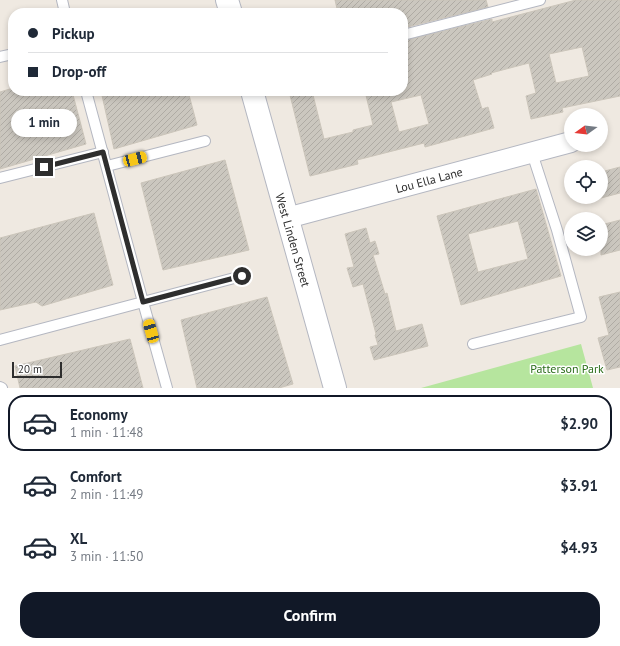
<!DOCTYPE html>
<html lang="en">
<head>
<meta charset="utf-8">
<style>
  body { margin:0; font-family:"PT Sans",sans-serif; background:#f2f2f3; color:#1f2937; height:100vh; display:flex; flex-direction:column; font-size:15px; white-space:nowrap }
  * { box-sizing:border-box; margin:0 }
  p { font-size:13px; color:#747a83 }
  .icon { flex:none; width:22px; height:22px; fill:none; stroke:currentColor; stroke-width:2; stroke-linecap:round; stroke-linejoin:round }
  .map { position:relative; height:388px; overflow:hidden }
  .side { display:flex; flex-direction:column; background:#fff; flex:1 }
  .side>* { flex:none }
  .guide { position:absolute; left:8px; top:8px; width:400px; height:88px; border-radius:16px; box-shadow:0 2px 6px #0003; display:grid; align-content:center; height:88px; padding:0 20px; background:#fff }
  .needle { width:26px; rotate:255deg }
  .tools { position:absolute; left:564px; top:108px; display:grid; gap:8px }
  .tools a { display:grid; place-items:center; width:44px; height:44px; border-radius:50%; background:#fff; box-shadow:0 2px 6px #0003; font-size:20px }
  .scale { position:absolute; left:12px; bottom:10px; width:50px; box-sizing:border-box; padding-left:4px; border:2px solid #2e2e2e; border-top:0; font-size:11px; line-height:14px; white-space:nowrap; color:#2e2e2e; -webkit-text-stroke:3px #fff; paint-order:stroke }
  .end { position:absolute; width:18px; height:18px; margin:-9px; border:5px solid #2e2e2e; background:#fff; box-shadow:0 0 0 2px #fff }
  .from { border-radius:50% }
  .bubble { position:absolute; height:28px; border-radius:14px; background:#fff; box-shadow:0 2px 6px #0003; font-size:13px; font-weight:700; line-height:28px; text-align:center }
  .car { position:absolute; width:12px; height:24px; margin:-12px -6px; border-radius:5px; box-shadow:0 0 3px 1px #0007; background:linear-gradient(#f5c518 24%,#345 0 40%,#f5c518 0 76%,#345 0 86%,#f5c518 0) }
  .guide b { display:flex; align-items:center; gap:14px; height:38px; font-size:15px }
  .guide b+b { border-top:1px solid #e0e1e3 }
  .guide i { width:10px; height:10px; background:#1f2937 }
  ul { padding:7px 0 0; list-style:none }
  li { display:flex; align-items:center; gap:12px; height:56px; margin:0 8px 6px; padding:0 12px; border:2px solid transparent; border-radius:16px }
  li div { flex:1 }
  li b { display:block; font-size:15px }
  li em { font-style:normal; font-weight:700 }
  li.selected { border-color:#111827 }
  li>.icon { width:36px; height:36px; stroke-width:1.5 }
  .button { display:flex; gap:8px; margin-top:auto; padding:8px 20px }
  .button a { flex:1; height:46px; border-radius:16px; background:#111827; color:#fff; font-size:16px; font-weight:700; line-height:46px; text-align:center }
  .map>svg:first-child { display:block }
  .grass { fill:#b6e59e }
  .building { fill:url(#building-hatch); stroke:#cbc5ba; fill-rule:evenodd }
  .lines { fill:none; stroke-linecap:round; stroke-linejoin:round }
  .lane-casing { stroke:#b4b7c1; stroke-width:12 }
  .street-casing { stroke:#b4b7c1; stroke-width:22 }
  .secondary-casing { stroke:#b4b7c1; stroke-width:24 }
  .lane { stroke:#fff; stroke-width:10 }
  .street { stroke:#fff; stroke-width:20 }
  .secondary { stroke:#fff; stroke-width:22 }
  .route { stroke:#2e2e2e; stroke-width:5 }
  .labels { text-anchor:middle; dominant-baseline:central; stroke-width:3; stroke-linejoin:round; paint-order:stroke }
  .street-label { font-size:12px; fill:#2e2e2e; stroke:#fff }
  .park-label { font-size:12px; fill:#2c6e1b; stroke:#fff }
</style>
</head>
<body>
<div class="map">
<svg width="620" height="388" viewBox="0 0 620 388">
  <defs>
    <pattern id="building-hatch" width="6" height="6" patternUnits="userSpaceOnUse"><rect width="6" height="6" fill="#cbc7bf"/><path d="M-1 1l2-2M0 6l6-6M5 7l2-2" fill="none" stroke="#afaba4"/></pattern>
  </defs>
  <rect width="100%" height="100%" fill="#efe9e1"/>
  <path class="grass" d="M581 344 593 388H421Z"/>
  <g class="building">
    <path d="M335 0H486L488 7 403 28V13H338Z"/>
    <path d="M576 0H620V96L562 108 563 112 531 119 526 96 536 93 529 63 491 73 492 74 473 80 482 109 488 107 494 128 425 147 424 143 357 160 358 164 310 176 289 91H312L324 139 353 132V130L373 125 365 91H403V41L492 19V22ZM582 47 589 76 556 83 549 54ZM421 95 429 124 399 132 391 102Z"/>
    <path d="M13 88V91H72L86 144 0 169V92Z"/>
    <path d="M101 91H188L197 125 114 149Z"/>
    <path d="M225 160 249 250 163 270 141 183Z"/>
    <path d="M620 167V193L601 198V172Z"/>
    <path d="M536 189 561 276 461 305 437 216ZM518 221 528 259 478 272 468 234Z"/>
    <path d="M94 213 113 285 42 306 36 302 0 310V238Z"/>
    <path d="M620 220V250L601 255V225Z"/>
    <path d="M366 228 370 243 375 241 379 254 373 255 385 294 387 293 396 331 422 324 428 346 374 360 370 347 378 345 375 335 376 334 363 284 353 287 347 268 354 267 345 234Z"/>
    <path d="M620 292V367L607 370 598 338 609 335 599 297Z"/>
    <path d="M267 297 293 384 279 388H197L181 320Z"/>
    <path d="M130 339 143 388H20L15 366Z"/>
  </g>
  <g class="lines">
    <g class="lane-casing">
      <g id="lane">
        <path d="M62 0 65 13"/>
        <path d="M403 35 540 0"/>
        <path d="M0 57 13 54"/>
        <path d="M107 166 205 141"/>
        <path d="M0 178 103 152"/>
        <path d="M0 340 143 302 86 91"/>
        <path d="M473 344 581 317 557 230 532 153"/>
        <path d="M0 387 2 388"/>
        <path d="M167 388 143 302 242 276"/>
      </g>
    </g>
    <g class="street-casing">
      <path id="street" d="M287 218 571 142"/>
    </g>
    <g class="secondary-casing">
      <g id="secondary">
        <path d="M227 0 231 13"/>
        <path d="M252 91 335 388"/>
      </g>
    </g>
    <use href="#lane" class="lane"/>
    <use href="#street" class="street"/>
    <use href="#secondary" class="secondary"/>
  </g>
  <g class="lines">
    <path class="route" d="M44 167 103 152 143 302 242 276"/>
  </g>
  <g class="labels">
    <g class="street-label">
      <text transform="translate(429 180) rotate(-15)">Lou Ella Lane</text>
      <text transform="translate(293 240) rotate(74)">West Linden Street</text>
    </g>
    <g class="park-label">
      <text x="567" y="368">Patterson Park</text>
    </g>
  </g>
</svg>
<div class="tools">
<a><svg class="needle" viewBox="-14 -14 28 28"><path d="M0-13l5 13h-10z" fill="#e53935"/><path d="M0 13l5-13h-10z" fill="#747a83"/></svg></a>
<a><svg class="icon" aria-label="locate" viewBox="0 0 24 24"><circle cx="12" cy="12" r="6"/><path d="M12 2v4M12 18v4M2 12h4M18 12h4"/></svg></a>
<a><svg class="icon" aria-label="layers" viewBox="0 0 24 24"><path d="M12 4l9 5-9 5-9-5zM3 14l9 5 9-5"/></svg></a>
</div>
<div class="scale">20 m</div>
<i class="end from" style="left:242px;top:276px"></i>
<i class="end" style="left:44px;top:167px"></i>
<div class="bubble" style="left:11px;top:109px;width:66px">1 min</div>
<i class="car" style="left:135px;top:159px;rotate:75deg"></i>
<i class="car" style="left:151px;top:331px;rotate:344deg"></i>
<div class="guide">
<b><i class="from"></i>Pickup</b>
<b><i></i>Drop-off</b>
</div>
</div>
<section class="side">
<ul>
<li class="selected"><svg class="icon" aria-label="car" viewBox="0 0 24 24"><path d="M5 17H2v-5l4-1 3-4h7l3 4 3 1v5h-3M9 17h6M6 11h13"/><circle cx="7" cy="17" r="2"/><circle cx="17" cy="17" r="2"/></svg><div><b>Economy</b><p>1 min · 11:48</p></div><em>$2.90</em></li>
<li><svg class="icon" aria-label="car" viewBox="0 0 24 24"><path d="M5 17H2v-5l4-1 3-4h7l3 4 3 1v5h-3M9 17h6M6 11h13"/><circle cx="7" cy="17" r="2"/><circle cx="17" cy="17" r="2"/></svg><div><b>Comfort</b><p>2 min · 11:49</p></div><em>$3.91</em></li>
<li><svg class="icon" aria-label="car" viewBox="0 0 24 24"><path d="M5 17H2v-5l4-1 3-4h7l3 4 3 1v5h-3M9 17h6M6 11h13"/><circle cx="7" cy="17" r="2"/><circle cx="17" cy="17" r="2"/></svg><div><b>XL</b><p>3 min · 11:50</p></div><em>$4.93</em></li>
</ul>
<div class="button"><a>Confirm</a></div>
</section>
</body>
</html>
